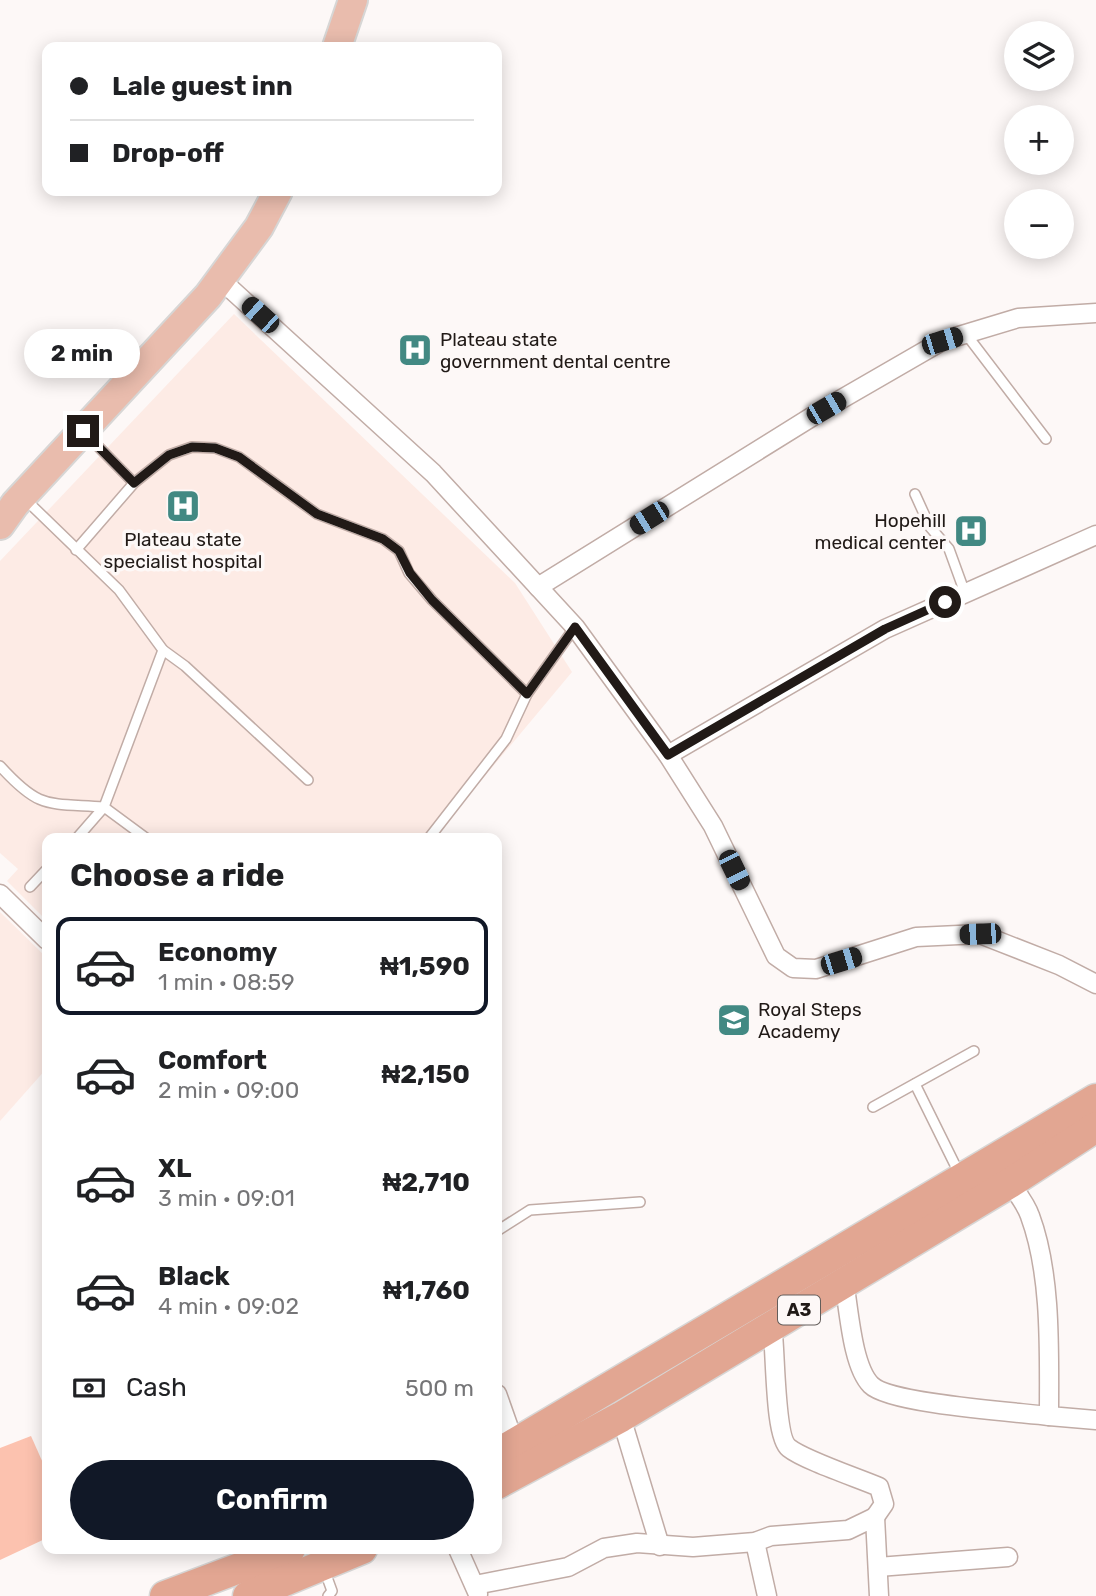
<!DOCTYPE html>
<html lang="en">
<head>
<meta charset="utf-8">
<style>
  body { margin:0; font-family:Rubik,sans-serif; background:#f6f6f6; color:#202124; height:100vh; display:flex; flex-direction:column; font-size:26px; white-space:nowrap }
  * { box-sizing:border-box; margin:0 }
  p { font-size:23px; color:#757577 }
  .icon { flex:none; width:38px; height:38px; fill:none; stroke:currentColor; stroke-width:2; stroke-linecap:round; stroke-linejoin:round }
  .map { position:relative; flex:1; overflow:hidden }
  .panel { position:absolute; left:42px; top:833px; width:460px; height:721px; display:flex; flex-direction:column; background:#fff; border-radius:14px; box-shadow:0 4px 18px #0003 }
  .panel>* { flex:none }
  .guide { position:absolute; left:42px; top:42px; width:460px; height:154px; border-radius:14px; box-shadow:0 4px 18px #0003; display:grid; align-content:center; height:154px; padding:0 28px; background:#fff }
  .buttons { position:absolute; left:1004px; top:21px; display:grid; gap:14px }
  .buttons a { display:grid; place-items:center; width:70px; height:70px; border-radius:50%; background:#fff; box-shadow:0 4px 18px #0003; font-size:35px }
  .end { position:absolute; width:32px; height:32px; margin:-16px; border:9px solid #211a17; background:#fff; box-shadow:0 0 0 4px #fff }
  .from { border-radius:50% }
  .bubble { position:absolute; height:49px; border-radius:24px; background:#fff; box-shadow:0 4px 18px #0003; font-size:23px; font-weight:700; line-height:49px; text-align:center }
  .car { position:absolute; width:21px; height:42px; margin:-21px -10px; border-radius:9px; box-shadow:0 0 5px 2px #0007; background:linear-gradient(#222 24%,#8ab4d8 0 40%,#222 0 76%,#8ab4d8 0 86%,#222 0) }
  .guide b { display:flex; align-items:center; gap:24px; height:66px; font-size:26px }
  .guide b+b { border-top:2px solid #e0e0e0 }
  .guide i { width:18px; height:18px; background:#202124 }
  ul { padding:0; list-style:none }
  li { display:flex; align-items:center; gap:21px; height:98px; margin:0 14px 10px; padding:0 14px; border:4px solid transparent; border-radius:14px }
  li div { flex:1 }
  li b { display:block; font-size:26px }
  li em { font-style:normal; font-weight:700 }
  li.selected { border-color:#111827 }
  li>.icon { width:63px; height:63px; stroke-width:1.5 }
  h2 { padding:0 28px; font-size:32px; line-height:84px }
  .pay { display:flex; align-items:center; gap:18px; height:77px; padding:0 28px; font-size:26px }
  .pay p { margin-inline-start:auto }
  .cta { display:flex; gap:14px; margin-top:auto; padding:14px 28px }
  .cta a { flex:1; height:80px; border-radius:42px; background:#111827; color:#fff; font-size:28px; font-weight:700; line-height:80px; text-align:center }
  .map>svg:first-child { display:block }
  .built { fill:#fdebe5 }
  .green { fill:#fcc2af }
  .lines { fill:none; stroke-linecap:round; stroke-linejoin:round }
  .service-casing { stroke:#c1aca6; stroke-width:12 }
  .minor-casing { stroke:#c1aca6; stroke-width:21 }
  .primary-casing { stroke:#d7d6d5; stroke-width:32 }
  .trunk-casing { stroke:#d7d6d5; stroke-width:33 }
  .service { stroke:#fff; stroke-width:9 }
  .minor { stroke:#fff; stroke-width:18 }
  .primary { stroke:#e9bcad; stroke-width:28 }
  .trunk { stroke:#e2a692; stroke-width:30 }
  .route { stroke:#211a17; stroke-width:9 }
  .labels { text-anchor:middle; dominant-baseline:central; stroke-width:7; stroke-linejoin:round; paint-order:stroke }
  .shield { fill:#fdf8f7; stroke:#635d5a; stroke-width:2 }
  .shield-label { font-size:18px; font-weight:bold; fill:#211a17 }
  .poi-label { font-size:19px; fill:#211a17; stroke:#fdf8f7; text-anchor:start }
</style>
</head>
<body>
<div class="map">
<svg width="1096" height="1596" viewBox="0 0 1096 1596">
  <rect width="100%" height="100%" fill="#fdf8f7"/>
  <g class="built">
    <path d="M234 314 515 583 572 672 433 838H47V921L7 881 18 869 0 853V561Z"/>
    <path d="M0 912 47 958V1068L0 1121Z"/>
  </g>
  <path class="green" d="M31 1436 47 1472V1538L0 1560V1448Z"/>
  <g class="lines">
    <g class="service-casing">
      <g id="service">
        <path d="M966 334 1046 439"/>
        <path d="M84 432 134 483"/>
        <path d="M915 494 930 527 949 549 965 593"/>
        <path d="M76 550 134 483 169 455 192 447 215 448 239 457 317 514 383 539 399 551 409 573 432 600 527 694"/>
        <path d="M163 650 185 666 308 780"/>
        <path d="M0 766C40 810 47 803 104 807L163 650 119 590 26 500"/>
        <path d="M77 838 104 807 146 838"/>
        <path d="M429 838 506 739 527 694 575 627"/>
        <path d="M30 887 47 869"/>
        <path d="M915 1084 959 1173"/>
        <path d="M873 1107 974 1051"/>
        <path d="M497 1231 530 1210 640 1202"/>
        <path d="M324 1569 332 1591 328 1596"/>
      </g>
    </g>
    <g class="minor-casing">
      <g id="minor">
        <path d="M221 280 433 473 575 627 668 755 713 826 776 956 793 968 816 969 916 937 980 934 1059 965 1096 984"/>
        <path d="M538 587 826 408 942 341 1018 318 1096 313"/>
        <path d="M668 755 885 629 1096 535"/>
        <path d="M0 894 47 940"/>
        <path d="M1010 1183C1017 1193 1026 1204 1030 1216 1052 1275 1049 1354 1049 1416L1096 1420"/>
        <path d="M844 1282C849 1309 852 1366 871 1385 890 1404 1016 1412 1049 1416"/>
        <path d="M772 1325C776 1349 774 1437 789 1448 804 1460 858 1478 879 1487L884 1504 875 1517"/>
        <path d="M497 1394 515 1445"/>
        <path d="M621 1417 660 1546"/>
        <path d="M755 1542 767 1596"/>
        <path d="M458 1549 478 1594"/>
        <path d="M878 1567 1008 1557"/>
        <path d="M475 1585 568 1567 604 1548 637 1543 693 1547 755 1542 771 1536 848 1530 875 1517 879 1596"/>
      </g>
    </g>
    <g class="primary-casing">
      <g id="primary">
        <path d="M337 47 353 0"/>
        <path d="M0 525 15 504 208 296 259 227 278 191"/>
      </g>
    </g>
    <g class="trunk-casing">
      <g id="trunk">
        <path d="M497 1454 1096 1099"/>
        <path d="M497 1484 621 1417 1010 1183 1096 1127"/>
        <path d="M165 1596 290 1549"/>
        <path d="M248 1596 362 1549"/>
      </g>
    </g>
    <use href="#service" class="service"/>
    <use href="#minor" class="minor"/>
    <use href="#primary" class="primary"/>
    <use href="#trunk" class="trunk"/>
  </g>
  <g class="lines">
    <path class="route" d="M83 431 134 483 169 455 192 447 215 448 239 457 317 514 383 539 399 551 410 573 432 600 527 694 575 627 668 755 885 629 945 602"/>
  </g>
  <defs>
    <g id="hospital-square" transform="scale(1.75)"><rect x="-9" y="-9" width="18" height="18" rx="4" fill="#428983" stroke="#fdf8f7"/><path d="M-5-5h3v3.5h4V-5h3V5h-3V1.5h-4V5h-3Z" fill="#fff"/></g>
    <g id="school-square" transform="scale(1.75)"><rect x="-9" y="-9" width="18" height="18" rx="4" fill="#428983" stroke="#fdf8f7"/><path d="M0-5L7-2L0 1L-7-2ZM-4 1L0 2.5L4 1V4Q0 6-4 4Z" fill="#fff"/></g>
  </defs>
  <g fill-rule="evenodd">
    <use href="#hospital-square" x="415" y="350"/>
    <use href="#hospital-square" x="183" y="506"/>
    <use href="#hospital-square" x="971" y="531"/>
    <use href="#school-square" x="734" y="1020"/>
  </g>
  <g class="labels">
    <rect class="shield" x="778" y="1295.5" width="42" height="29" rx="5"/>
    <g class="shield-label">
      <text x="799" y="1310">A3</text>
    </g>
    <g class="poi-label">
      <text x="440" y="339">Plateau state<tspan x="440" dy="22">government dental centre</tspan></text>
      <text x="946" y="520" text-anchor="end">Hopehill<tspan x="946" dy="22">medical center</tspan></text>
      <text x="183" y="539" text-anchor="middle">Plateau state<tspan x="183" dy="22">specialist hospital</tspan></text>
      <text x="758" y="1009">Royal Steps<tspan x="758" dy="22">Academy</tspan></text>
    </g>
  </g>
</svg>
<div class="buttons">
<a><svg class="icon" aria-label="layers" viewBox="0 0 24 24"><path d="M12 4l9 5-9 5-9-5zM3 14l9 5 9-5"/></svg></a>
<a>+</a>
<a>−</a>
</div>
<i class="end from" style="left:945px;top:602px"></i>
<i class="end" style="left:83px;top:431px"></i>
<div class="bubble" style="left:24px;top:329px;width:116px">2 min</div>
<i class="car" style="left:260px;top:315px;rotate:312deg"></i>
<i class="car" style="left:942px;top:341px;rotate:73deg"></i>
<i class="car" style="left:826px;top:408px;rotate:60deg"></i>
<i class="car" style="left:649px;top:518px;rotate:238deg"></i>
<i class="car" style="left:734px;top:870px;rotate:154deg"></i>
<i class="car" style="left:980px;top:934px;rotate:268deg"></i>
<i class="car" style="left:841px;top:961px;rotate:73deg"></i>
<div class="guide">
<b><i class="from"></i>Lale guest inn</b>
<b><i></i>Drop-off</b>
</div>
<section class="panel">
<h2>Choose a ride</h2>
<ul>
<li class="selected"><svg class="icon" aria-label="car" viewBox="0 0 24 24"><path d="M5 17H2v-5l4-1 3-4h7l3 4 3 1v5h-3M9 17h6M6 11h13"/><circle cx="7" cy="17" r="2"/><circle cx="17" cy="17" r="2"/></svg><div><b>Economy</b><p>1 min · 08:59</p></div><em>₦1,590</em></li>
<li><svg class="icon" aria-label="car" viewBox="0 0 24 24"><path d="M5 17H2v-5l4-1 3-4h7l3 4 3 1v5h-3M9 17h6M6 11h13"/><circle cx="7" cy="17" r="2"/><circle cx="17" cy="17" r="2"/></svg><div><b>Comfort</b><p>2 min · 09:00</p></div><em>₦2,150</em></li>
<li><svg class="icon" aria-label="car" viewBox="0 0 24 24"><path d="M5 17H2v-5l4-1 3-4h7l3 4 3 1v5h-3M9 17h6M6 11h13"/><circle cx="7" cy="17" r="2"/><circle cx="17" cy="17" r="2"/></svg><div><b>XL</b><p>3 min · 09:01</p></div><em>₦2,710</em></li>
<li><svg class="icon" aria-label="car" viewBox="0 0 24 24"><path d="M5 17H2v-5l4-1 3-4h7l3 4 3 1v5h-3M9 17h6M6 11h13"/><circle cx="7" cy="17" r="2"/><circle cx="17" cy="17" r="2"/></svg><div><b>Black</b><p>4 min · 09:02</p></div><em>₦1,760</em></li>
</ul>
<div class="pay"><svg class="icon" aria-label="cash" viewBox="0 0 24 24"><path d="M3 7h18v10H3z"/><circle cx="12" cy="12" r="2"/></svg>Cash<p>500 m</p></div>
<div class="cta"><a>Confirm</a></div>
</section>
</div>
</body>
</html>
